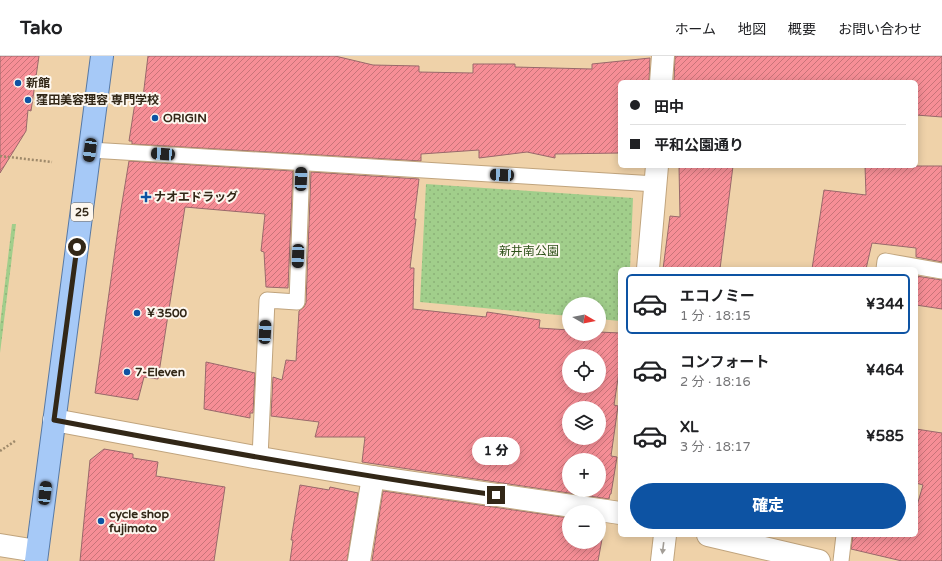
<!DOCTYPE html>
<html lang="ja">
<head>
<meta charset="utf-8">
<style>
  body { margin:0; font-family:"Varela Round","Noto Sans JP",sans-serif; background:#f2f2f2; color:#202124; height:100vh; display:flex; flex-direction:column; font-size:15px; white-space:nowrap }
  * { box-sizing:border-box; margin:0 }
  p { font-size:13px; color:#757577 }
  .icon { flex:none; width:22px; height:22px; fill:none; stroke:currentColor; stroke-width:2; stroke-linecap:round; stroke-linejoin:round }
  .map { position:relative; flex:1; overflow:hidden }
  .sheet { position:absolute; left:618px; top:211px; width:300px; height:270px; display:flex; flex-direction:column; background:#fff; border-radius:6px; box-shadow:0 2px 10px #0003 }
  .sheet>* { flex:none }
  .top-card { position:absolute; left:618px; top:24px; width:300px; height:88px; border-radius:6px; box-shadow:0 2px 10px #0003; display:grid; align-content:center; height:88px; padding:0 12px; background:#fff }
  .needle { width:26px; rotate:99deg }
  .controls { position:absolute; left:562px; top:241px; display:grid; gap:8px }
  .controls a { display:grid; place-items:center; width:44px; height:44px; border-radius:50%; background:#fff; box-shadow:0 2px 10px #0003; font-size:20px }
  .end { position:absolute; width:18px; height:18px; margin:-9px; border:5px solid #322717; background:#fff; box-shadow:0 0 0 2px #fff }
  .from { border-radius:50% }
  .bubble { position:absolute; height:28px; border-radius:14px; background:#fff; box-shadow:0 2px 10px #0003; font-size:13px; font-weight:800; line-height:28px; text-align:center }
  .car { position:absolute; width:12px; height:24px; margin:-12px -6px; border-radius:5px; box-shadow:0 0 3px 1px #0007; background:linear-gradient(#222 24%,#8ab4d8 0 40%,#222 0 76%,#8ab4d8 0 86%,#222 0) }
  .top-card b { display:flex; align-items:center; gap:14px; height:38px; font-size:15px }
  .top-card b+b { border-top:1px solid #e0e0e0 }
  .top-card i { width:10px; height:10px; background:#202124 }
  ul { padding:7px 0 0; list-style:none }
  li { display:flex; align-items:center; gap:12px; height:60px; margin:0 8px 6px; padding:0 4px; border:2px solid transparent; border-radius:6px }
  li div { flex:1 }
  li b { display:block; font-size:15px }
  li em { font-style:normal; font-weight:800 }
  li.on { border-color:#0d53a3 }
  li>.icon { width:36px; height:36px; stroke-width:1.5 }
  .action { display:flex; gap:8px; margin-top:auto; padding:8px 12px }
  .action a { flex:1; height:46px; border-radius:24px; background:#0d53a3; color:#fff; font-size:16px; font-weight:800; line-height:46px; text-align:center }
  header { display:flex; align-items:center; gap:24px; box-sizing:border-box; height:56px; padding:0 20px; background:#fff; border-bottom:1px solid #e0e0e0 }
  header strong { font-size:19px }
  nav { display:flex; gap:22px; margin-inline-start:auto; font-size:14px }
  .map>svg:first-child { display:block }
  .grass { fill:url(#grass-dots) }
  .building { fill:url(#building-hatch); stroke:#99686b; fill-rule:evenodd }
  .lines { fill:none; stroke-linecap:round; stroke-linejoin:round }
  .service-casing { stroke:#c0a47d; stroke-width:17 }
  .minor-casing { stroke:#c0a47d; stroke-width:24 }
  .tertiary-casing { stroke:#c0a47d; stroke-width:24 }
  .primary-casing { stroke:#5779a5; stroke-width:24 }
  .path { stroke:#9e896a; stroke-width:2.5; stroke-dasharray:2 2; stroke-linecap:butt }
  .service { stroke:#fff; stroke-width:15 }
  .minor { stroke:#fff; stroke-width:22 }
  .tertiary { stroke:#fff; stroke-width:22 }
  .primary { stroke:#a6c9f7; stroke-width:22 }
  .oneway { fill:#a39e97 }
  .route { stroke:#322717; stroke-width:5 }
  .poi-dot { fill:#0d53a3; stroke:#fdf7ef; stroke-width:1.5 }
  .labels { text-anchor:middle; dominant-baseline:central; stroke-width:4; stroke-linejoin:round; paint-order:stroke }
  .shield { fill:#fdf7ef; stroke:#6f6558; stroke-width:1 }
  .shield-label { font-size:11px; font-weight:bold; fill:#322717 }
  .poi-label { font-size:12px; font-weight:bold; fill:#322717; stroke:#fdf7ef; text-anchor:start }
  .park-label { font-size:12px; fill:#2d5018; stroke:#fdf7ef }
</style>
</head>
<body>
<header>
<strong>Tako</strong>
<nav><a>ホーム</a><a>地図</a><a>概要</a><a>お問い合わせ</a></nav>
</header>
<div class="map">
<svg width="942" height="505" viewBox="0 0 942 505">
  <defs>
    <pattern id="grass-dots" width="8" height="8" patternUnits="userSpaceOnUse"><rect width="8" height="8" fill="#a1ce8b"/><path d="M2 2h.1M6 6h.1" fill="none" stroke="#8bb177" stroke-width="1.8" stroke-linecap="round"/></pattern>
    <pattern id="building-hatch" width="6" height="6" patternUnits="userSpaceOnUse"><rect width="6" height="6" fill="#f68e96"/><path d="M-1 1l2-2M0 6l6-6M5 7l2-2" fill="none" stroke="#c87479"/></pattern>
  </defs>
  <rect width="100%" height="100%" fill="#efd2a9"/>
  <g class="grass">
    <path d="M426 128 633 142 630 213H620V265L599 263V248H569V260L420 246Z"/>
    <path d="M12 168H16L0 297V269Z"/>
  </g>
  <g class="building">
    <path d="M0 0H39L31 55 28 54 26 75 0 117Z"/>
    <path d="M148 0H335L373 9 419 10V16L473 17V8H515V11L592 13V8L650 2 649 26H620V97L555 98V102L527 96 479 102V94L421 98V105L132 88V85H129L136 40 143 41Z"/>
    <path d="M675 0H942V61L916 59V26H674Z"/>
    <path d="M129 105 293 115 288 232 266 231 264 196 261 195 265 158 185 151 158 323 144 321 138 344 95 337 120 159Z"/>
    <path d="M679 110H733L720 213H663L670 160 680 161Z"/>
    <path d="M865 110H942V206L916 201V192L872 187 866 213H812L824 134 866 139Z"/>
    <path d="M311 116 419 123 414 163H416L410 212H414L413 253 486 261 487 256 540 264 539 272 569 274V278H599V276L620 277V309L614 349 618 350 611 400 617 401 611 438H610L609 443 362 406 365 381H315L319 366 271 360 273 321 282 324 286 304 296 305 299 255 304 251 306 247ZM569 300H599V330H569ZM569 352H599V382H569ZM569 404H599V434H569Z"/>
    <path d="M916 220 942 224V253L916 249Z"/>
    <path d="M206 306 255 317 253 357H250V362L204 353Z"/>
    <path d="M916 373 942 377V505H902L851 493 853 479H916V453L923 429 916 427Z"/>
    <path d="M104 393 133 398V402L158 406 156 420 225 431 214 505H80L90 404Z"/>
    <path d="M300 429 329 434 330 431 358 437 347 505H290L293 484H291Z"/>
    <path d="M383 435 569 462V486H599V467H605L598 505H372Z"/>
  </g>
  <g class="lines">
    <g class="service-casing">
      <g id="service">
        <path d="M90 94 656 128"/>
        <path d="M884 213 885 205 942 215"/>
        <path d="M260 402 267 244 297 246 302 107"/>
        <path d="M841 505 844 479"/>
      </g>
    </g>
    <g class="minor-casing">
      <g id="minor">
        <path d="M661 26 663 0"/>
        <path d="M648 213 657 110"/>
        <path d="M54 364 260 402 373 421 620 457"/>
        <path d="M708 479 819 505"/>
        <path d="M359 505 373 421"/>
        <path d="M662 505 665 479"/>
      </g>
    </g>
    <g class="tertiary-casing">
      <path id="tertiary" d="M0 489 37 495"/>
    </g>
    <g class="primary-casing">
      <path id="primary" d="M36 505 102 0"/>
    </g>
    <g class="path">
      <path d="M0 100 52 106"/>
      <path d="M0 395 15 385"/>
    </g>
    <use href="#service" class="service"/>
    <use href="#minor" class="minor"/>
    <use href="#tertiary" class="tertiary"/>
    <use href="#primary" class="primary"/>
  </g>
  <defs><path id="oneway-solid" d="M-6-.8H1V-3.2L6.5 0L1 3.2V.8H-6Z"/></defs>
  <use class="oneway" href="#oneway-solid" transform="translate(663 492) rotate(97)"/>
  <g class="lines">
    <path class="route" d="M77 191 54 364C201 392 348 418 496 439"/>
  </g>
  <g class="poi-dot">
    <circle cx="18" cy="27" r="4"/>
    <circle cx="28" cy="44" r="4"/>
    <circle cx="155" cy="62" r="4"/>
    <path d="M144 135h4v4h4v4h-4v4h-4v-4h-4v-4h4z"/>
    <circle cx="137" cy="257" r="4"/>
    <circle cx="127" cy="316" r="4"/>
    <circle cx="101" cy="465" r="4"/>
  </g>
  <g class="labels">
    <rect class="shield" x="71" y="147" width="22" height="18" rx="3"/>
    <g class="shield-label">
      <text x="82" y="156">25</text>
    </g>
    <g class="poi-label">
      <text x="26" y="27">新館</text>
      <text x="36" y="44">窪田美容理容 専門学校</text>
      <text x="163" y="62">ORIGIN</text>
      <text x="154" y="141">ナオエドラッグ</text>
      <text x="145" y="257">￥3500</text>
      <text x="135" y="316">7-Eleven</text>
      <text x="109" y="458">cycle shop<tspan x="109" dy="14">fujimoto</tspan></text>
    </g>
    <g class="park-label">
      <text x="529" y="195">新井南公園</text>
    </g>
  </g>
</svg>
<div class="controls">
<a><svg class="needle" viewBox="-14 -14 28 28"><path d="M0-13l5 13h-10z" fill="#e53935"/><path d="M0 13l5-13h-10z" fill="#757577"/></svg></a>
<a><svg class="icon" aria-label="locate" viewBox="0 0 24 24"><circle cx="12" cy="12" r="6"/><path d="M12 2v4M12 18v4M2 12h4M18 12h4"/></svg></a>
<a><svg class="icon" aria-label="layers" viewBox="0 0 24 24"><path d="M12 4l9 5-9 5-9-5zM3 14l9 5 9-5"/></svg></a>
<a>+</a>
<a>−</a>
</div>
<i class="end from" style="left:77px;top:191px"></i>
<i class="end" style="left:496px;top:439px"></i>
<div class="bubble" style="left:472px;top:381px;width:48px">1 分</div>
<i class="car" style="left:90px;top:94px;rotate:188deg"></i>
<i class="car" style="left:163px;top:98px;rotate:274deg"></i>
<i class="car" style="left:502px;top:119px;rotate:273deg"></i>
<i class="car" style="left:301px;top:123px;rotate:2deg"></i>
<i class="car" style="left:298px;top:200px;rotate:182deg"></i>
<i class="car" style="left:265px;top:276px;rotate:3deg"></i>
<i class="car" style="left:45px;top:437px;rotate:7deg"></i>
<div class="top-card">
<b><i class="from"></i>田中</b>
<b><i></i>平和公園通り</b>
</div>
<section class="sheet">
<ul>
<li class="on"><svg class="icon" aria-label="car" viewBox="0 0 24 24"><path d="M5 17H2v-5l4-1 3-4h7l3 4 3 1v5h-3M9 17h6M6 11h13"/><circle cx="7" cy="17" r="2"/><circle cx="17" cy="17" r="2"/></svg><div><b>エコノミー</b><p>1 分 · 18:15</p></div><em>¥344</em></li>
<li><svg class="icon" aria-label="car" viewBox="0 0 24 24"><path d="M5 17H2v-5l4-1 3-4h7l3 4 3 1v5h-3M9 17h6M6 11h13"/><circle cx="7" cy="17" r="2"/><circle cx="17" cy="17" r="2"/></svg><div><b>コンフォート</b><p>2 分 · 18:16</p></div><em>¥464</em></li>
<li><svg class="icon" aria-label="car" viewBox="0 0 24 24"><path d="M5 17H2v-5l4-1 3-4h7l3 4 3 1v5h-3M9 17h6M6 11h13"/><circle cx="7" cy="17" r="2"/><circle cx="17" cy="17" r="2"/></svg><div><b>XL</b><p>3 分 · 18:17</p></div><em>¥585</em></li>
</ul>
<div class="action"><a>確定</a></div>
</section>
</div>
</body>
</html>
